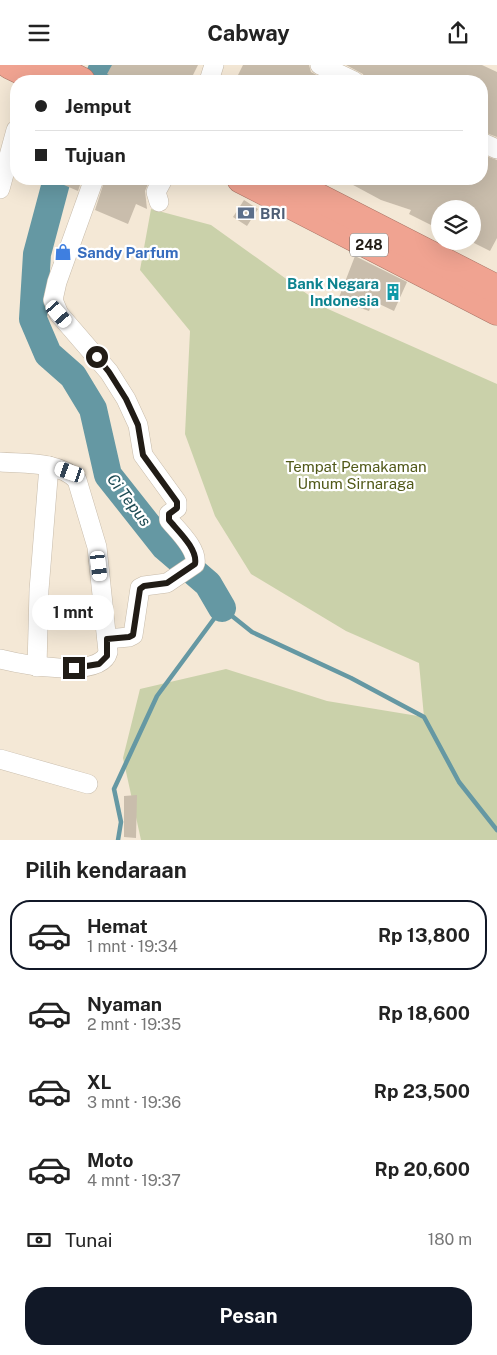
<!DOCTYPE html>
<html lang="id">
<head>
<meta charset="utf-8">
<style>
  body { margin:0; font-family:"Public Sans",sans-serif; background:#f2f2f2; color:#222; height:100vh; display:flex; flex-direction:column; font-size:19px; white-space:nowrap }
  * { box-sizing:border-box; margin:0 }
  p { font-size:16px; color:#767676 }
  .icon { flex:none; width:28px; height:28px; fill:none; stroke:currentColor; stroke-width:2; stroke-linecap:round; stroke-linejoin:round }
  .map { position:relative; height:775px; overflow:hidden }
  .panel { display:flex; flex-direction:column; background:#fff; flex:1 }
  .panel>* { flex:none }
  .hud { position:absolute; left:10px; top:10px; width:478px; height:110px; border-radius:20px; box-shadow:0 5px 20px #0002; display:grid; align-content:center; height:110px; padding:0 25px; background:#fff }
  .tools { position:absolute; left:431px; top:135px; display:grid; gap:10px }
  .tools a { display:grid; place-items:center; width:50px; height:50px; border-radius:50%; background:#fff; box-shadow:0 5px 20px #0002; font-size:25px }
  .end { position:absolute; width:22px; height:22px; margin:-11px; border:6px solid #211c16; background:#fff; box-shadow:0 0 0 2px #fff }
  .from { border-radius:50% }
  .bubble { position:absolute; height:35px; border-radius:18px; background:#fff; box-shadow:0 5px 20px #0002; font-size:16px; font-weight:700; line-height:35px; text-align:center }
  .car { position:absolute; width:15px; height:30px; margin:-15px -8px; border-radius:6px; box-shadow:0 0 4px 1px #0007; background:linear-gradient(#fff 24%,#345 0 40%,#fff 0 76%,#345 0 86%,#fff 0) }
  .hud b { display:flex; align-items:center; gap:18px; height:48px; font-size:19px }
  .hud b+b { border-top:1px solid #e0e0e0 }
  .hud i { width:12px; height:12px; background:#222 }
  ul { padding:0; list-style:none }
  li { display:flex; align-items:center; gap:15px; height:70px; margin:0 10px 8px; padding:0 15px; border:2px solid transparent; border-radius:20px }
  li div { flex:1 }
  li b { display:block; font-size:19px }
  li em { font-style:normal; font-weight:700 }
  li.selected { border-color:#111827 }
  li>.icon { width:45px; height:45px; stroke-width:1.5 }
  h2 { padding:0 25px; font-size:22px; line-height:60px }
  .pay { display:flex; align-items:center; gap:12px; height:55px; padding:0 25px; font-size:19px }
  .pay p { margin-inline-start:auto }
  .action { display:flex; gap:10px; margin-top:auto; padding:10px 25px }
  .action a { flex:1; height:58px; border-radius:20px; background:#111827; color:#fff; font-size:20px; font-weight:700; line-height:58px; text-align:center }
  header { display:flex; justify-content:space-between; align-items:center; height:65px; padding:0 25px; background:#fff; font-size:22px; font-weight:700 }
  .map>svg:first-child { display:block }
  .green { fill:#cad1aa }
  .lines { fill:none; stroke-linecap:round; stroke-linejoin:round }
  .stream { stroke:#6598a3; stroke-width:4.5 }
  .river { stroke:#6598a3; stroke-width:28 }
  .building { fill:#c9bdac }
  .minor-casing { stroke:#c7bbaa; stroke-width:20 }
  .highway-casing { stroke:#a87466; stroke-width:29 }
  .minor { stroke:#fff; stroke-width:19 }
  .highway { stroke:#f0a391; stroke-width:28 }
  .route { stroke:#211c16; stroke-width:6 }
  .labels { text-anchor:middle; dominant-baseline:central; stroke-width:4.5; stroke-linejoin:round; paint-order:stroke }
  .shield { fill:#fff; stroke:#64605c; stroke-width:1 }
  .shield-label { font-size:14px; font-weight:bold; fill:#211c16 }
  .service-label { font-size:15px; font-weight:bold; fill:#4e5e75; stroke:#fff; text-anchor:start }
  .shop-label { font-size:15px; font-weight:bold; fill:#366cbe; stroke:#fff; text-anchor:start }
  .culture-label { font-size:15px; font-weight:bold; fill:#0d838f; stroke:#fff; text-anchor:end }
  .park-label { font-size:15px; fill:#515919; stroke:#fff }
  .water-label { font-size:16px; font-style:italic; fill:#1d4b54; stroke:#fff }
</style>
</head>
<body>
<header><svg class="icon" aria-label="menu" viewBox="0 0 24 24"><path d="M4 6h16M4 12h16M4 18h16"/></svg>Cabway<svg class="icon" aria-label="share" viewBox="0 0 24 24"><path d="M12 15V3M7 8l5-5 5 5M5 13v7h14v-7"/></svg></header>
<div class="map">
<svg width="497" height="775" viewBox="0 0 497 775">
  <rect width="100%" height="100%" fill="#f4e8d6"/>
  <path class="green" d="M151 144 211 160 328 244 497 319V775H141L123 693 140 624 226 604 327 636 424 652 419 598 346 566 251 509 215 451 185 369 190 266 140 205Z"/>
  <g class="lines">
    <path class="stream" d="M118 775 121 757 114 724 157 631 222 543 252 567 351 613 424 652 459 717 497 765"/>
    <g class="river">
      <path d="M97 16 104 0"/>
      <path d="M57 114 37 189 33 254 48 289 73 311 93 344 108 410 165 482 208 519 222 543"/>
    </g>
  </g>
  <g class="building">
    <path d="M112 0H198L190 16H121L107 9Z"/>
    <path d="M243 0H309L311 7 328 16H235Z"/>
    <path d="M346 0H482L497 7V72L481 66V16H365L363 9Z"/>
    <path d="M481 89 497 95V173L490 186 472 177V144H440V162L433 161 409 149 411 145 381 135 342 114H481Z"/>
    <path d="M50 114H82L78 126Z"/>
    <path d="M105 114H150L145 126 147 144 136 139 128 159 95 145Z"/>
    <path d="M244 135 258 144 247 161 233 152Z"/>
    <path d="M355 191 407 217 394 246 373 236 369 246 338 235Z"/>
    <path d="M137 730 136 773 124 772V731Z"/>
  </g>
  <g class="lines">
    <g class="minor-casing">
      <g id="minor">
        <path d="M320 0 354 16"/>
        <path d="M209 16 214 0"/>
        <path d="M481 77 497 84"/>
        <path d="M94 114 57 217 53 235 59 249 109 307 126 334 138 360 143 390 177 437V443L169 449V455C178 466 198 484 195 499L167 518 144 521 140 523 133 570 129 572 107 574"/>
        <path d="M0 124 16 65"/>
        <path d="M159 137 156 127 163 114"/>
        <path d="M0 397C25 399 59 396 77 415L97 482 108 587C101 615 20 599 0 594"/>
        <path d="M37 602 39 525 49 401"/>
        <path d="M0 694 88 719"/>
      </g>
    </g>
    <g class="highway-casing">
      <g id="highway">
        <path d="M10 0 43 16"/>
        <path d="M49 0 81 16"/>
        <path d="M241 114 497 246"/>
        <path d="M288 117 497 224"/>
      </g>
    </g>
    <use href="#minor" class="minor"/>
    <use href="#highway" class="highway"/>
  </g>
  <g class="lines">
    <path class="route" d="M74 603 99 599 107 591V574L129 572 133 570 140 524 144 521 167 518 195 499C198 484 178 466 169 455V449L177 443V437L143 390 138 360 126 334 109 307 97 292"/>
  </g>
  <defs>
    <g id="bank-bare" transform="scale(1.35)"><path d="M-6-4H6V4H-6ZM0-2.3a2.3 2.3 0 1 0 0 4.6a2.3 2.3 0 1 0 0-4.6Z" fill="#5c6f8a" stroke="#fff" stroke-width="2.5" paint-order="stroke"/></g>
    <g id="shop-bare" transform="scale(1.35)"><path d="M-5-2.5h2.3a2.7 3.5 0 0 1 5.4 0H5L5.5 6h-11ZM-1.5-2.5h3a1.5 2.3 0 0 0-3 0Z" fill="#3f7fe0" stroke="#fff" stroke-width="2.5" paint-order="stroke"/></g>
    <g id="building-bare" transform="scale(1.35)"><path d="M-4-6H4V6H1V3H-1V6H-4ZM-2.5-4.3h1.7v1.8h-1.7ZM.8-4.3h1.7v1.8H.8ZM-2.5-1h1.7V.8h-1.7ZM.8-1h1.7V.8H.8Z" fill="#0f9aa8" stroke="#fff" stroke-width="2.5" paint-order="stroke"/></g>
  </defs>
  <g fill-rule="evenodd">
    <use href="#bank-bare" x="246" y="148"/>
    <use href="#shop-bare" x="63" y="187"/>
    <use href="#building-bare" x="393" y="227"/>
  </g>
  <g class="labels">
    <rect class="shield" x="350" y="168.5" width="38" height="23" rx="4"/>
    <g class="shield-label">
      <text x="369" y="180">248</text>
    </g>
    <g class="service-label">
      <text x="260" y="148">BRI</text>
    </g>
    <g class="shop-label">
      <text x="77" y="187">Sandy Parfum</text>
    </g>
    <g class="culture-label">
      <text x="379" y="218">Bank Negara<tspan x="379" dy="17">Indonesia</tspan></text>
    </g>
    <g class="park-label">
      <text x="356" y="401">Tempat Pemakaman<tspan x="356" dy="17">Umum Sirnaraga</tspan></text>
    </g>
    <g class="water-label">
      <text transform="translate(129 435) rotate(53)">Ci Tepus</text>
    </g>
  </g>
</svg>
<div class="tools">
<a><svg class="icon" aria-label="layers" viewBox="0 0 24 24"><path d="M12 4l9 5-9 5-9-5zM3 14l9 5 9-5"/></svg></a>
</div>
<i class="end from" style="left:97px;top:292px"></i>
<i class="end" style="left:74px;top:603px"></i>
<div class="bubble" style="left:32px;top:530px;width:82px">1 mnt</div>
<i class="car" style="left:59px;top:249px;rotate:139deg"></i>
<i class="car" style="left:70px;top:407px;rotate:289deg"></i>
<i class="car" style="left:99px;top:501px;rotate:173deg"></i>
<div class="hud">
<b><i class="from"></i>Jemput</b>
<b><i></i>Tujuan</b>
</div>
</div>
<section class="panel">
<h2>Pilih kendaraan</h2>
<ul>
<li class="selected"><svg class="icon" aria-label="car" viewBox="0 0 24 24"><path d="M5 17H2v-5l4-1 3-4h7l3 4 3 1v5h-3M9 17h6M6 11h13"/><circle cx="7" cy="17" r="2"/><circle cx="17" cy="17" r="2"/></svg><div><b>Hemat</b><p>1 mnt · 19:34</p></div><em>Rp 13,800</em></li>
<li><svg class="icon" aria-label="car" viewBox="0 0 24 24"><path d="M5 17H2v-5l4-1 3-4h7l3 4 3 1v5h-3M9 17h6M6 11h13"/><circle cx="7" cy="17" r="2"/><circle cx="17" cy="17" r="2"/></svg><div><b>Nyaman</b><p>2 mnt · 19:35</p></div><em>Rp 18,600</em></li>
<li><svg class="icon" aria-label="car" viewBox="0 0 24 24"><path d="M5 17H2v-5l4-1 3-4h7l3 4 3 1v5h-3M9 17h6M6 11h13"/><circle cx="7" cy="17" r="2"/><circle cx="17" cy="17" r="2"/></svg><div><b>XL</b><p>3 mnt · 19:36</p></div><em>Rp 23,500</em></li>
<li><svg class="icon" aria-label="car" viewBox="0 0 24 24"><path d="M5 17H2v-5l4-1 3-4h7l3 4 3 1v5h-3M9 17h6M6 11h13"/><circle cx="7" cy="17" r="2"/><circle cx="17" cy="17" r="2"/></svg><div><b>Moto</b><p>4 mnt · 19:37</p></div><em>Rp 20,600</em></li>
</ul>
<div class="pay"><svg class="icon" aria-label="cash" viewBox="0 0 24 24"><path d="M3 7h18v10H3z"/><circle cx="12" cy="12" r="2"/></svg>Tunai<p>180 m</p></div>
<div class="action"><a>Pesan</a></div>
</section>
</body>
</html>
